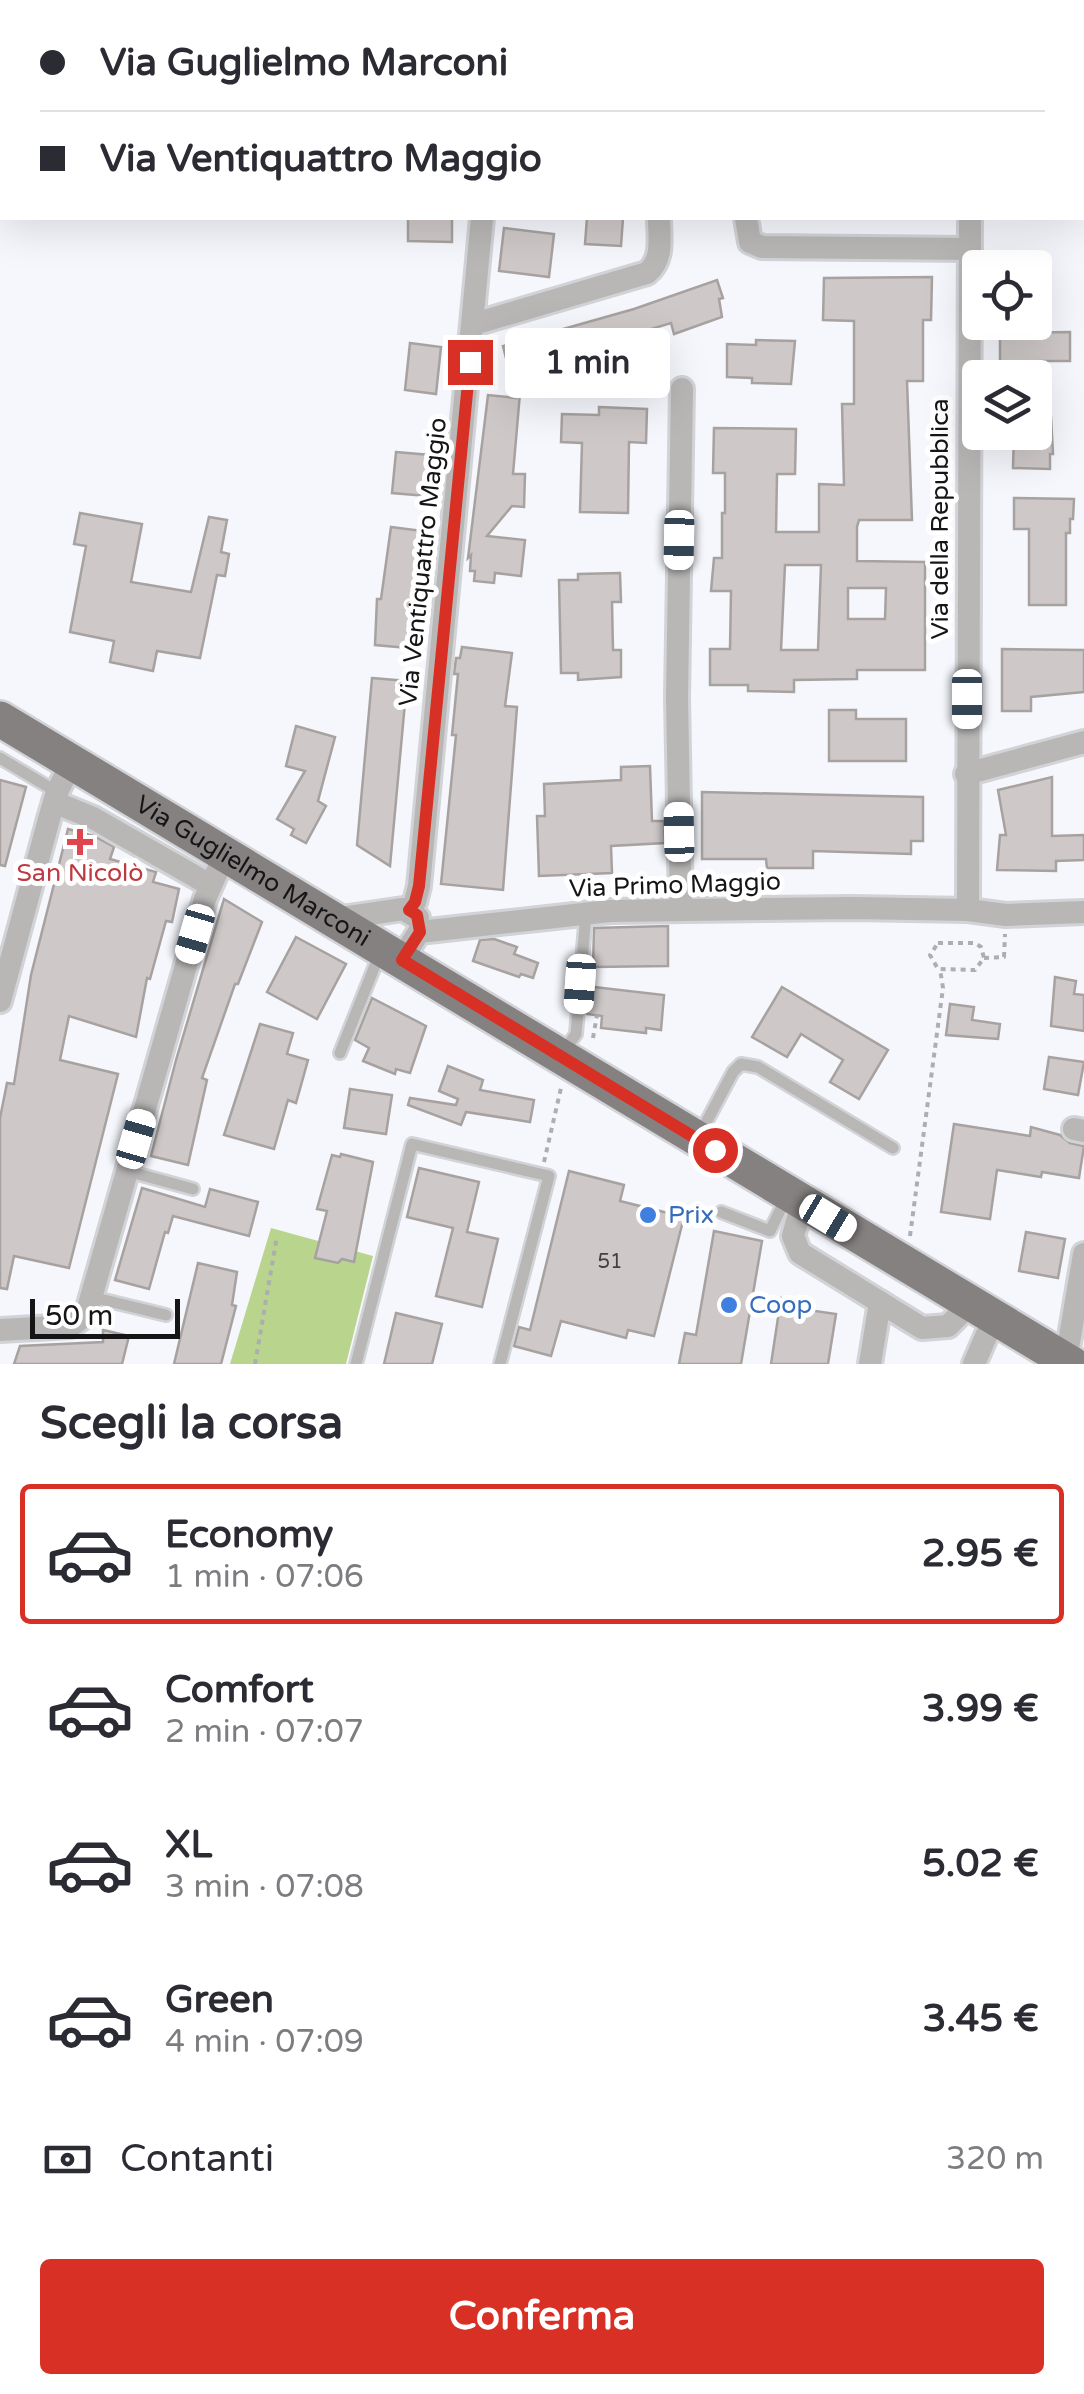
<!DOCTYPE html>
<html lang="it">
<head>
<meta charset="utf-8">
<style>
  body { margin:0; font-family:"Varela Round",sans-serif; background:#f2f2f3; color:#2b2b33; height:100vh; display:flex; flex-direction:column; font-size:38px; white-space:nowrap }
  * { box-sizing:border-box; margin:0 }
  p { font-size:32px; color:#7c7c81 }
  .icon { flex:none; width:55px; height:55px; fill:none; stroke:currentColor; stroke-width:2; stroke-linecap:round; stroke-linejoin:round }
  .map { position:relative; height:1364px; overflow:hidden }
  .drawer { display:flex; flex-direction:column; background:#fff; flex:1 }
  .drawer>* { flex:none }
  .top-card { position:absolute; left:0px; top:0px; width:1085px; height:220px; box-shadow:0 10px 40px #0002; display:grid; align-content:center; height:220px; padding:0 40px; background:#fff }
  .controls { position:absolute; left:962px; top:250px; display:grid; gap:20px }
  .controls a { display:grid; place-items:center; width:90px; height:90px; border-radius:10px; background:#fff; box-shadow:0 10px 40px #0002; font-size:50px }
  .scale { position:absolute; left:30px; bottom:25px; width:150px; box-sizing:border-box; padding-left:10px; border:5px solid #151517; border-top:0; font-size:28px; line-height:35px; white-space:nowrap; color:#151517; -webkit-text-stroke:8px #fff; paint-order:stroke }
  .end { position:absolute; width:45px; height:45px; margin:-22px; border:12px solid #d93025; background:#fff; box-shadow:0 0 0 5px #fff }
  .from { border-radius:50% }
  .bubble { position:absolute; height:70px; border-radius:10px; background:#fff; box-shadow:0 10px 40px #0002; font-size:32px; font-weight:700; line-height:70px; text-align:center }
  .car { position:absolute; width:30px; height:60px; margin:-30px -15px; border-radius:12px; box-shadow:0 0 8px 2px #0007; background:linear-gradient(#fff 24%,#345 0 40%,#fff 0 76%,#345 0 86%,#fff 0) }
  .top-card b { display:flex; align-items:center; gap:35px; height:95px; font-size:38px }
  .top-card b+b { border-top:2px solid #e1e1e2 }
  .top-card i { width:25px; height:25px; background:#2b2b33 }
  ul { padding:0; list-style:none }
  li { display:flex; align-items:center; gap:30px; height:140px; margin:0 20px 15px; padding:0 20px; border:5px solid transparent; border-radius:10px }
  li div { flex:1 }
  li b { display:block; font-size:38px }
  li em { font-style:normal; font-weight:700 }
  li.active { border-color:#d93025 }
  li>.icon { width:90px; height:90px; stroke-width:1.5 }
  h2 { padding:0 40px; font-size:45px; line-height:120px }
  .pay { display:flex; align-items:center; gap:25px; height:110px; padding:0 40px; font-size:38px }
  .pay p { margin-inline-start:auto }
  .cta { display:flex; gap:20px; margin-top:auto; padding:20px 40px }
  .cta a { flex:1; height:115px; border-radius:10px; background:#d93025; color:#fff; font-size:40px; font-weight:700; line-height:115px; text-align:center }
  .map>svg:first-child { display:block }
  .green { fill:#b8d48d }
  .building { fill:#cec9c8; stroke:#a7a2a0; stroke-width:2.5; fill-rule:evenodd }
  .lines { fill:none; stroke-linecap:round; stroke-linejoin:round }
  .service-casing { stroke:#d1d3d7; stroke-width:16 }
  .minor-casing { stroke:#d1d3d7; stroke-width:28 }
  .primary-casing { stroke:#d1d3d7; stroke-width:40 }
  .path { stroke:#acaeb2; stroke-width:4; stroke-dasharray:5 5; stroke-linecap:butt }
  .service { stroke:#b9b7b6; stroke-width:11 }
  .minor { stroke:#b9b7b6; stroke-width:22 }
  .primary { stroke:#858180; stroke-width:35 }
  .route { stroke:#d93025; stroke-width:12 }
  .health-dot { fill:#e0444e; stroke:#fff; stroke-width:4 }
  .shop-dot { fill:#3f7fe0; stroke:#fff; stroke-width:4 }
  .labels { text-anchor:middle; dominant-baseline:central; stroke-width:10; stroke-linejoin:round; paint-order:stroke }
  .number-label { font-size:20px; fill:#434243 }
  .street-label { font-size:25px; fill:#151517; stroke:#fff }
  .health-label { font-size:25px; fill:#be3a42; stroke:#fff }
  .shop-label { font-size:25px; fill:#366cbe; stroke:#fff; text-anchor:start }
</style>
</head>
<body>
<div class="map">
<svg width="1084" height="1364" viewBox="0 0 1084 1364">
  <rect width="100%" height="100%" fill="#f5f7fc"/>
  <path class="green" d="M271 1228 373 1256 346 1364H230Z"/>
  <g class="building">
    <path d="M408 218H452V242L408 241Z"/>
    <path d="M587 218H623L621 246 585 244Z"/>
    <path d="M504 228 554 234 549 277 499 271Z"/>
    <path d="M932 277 931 320H923V381H907L912 520H859L857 527V561L925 562V670H857V679L794 680V692L748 691V685H710V649H730L731 591H711L714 558H722V513H725V473H713L714 428 796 429 795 474H777L776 532H819V484L844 485 842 404H854V321L823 320 824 278ZM785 565H821L818 650H781ZM848 588H886L885 619H848Z"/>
    <path d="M717 280 723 298 719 299 722 317 674 334 671 323 641 332 644 343 598 356 597 352 538 371 522 370 513 474H525L524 507 512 506 487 536 525 540 521 576 495 573 494 583 474 581 475 571H470L471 555 468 558 488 395 516 398 503 346 634 309Z"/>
    <path d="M1070 332V361H1040V378H1000V333Z"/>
    <path d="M756 340 795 341 791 384 752 383V378L727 377V344L756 345Z"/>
    <path d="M410 343 441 347 436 394 405 390Z"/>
    <path d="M599 407 647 409 646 443 629 442 628 513 580 512 582 443 561 442 562 414 599 415Z"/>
    <path d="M1035 417H1051L1053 454H1050V469L1013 468 1014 432H1035Z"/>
    <path d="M396 452 430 455 426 496 392 493Z"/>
    <path d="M1014 498 1074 499 1073 519H1070V533H1066V605H1029V529H1014Z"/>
    <path d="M80 513 142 524 131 582 191 592 209 517 227 520 221 552 229 554 225 576 217 575 200 658 157 651 153 671 110 662 114 641 70 632 86 546 74 544Z"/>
    <path d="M391 527 423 531 416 582H414L408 648 375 645 377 599H381Z"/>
    <path d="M620 573 621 602H612L613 650H621V677L578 680V673H561L559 580H578V574Z"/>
    <path d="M462 647 512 653 505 706 517 707 503 890 441 884 456 735H452L458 674H454L456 658H460Z"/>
    <path d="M1002 649 1084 650V692L1031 697V711H1002Z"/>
    <path d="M372 678 407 681 390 866 357 845Z"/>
    <path d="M829 710H856V719H906V761H829Z"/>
    <path d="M296 726 335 737 318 801 326 806 306 843 291 835 294 829 277 819 305 771 286 766Z"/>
    <path d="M650 766 652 821H664L665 843 611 846 612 873 539 876 537 816H545L544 784 621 780V767Z"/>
    <path d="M1052 777V836L1084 835V860L1056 861V871L997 870 1000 835H1006L998 790Z"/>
    <path d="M0 780 26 787 5 866 0 865Z"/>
    <path d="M702 792 923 797V841H911V854L813 851V868H767L766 859H702Z"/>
    <path d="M68 829 94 836 114 847 110 859 156 872 153 882 179 889 172 922 166 921 150 979 147 978 136 1037 69 1016 60 1060 118 1074 69 1268 14 1256 7 1289 0 1288V1118L7 1083 14 1084 31 975Z"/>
    <path d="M224 899 262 922 238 984H235L202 1078 207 1080 188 1165 151 1156 176 1060Z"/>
    <path d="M668 926V966L593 967 594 928Z"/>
    <path d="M296 937 346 964 317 1019 267 992Z"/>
    <path d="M494 939 517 947 514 954 538 963 533 978 521 974 519 977 473 961 480 940Z"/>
    <path d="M1055 977 1076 981 1074 994 1084 995V1031L1051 1026Z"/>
    <path d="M594 987 664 995 661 1030 646 1028V1033L601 1028 602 1016 587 1014 589 990 594 991Z"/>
    <path d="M782 987 888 1050 859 1099 830 1082 843 1060 801 1034 787 1057 752 1037Z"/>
    <path d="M372 998 426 1026 410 1073 396 1069 395 1074 363 1061 369 1048 355 1040Z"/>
    <path d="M950 1004 974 1007 972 1020 1000 1024 998 1039 946 1035Z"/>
    <path d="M260 1024 293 1033 287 1054 308 1060 296 1103 288 1100 274 1149 224 1135Z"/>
    <path d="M1049 1057 1084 1062 1078 1095 1044 1089Z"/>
    <path d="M448 1066 483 1080 480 1090 534 1100 530 1122 466 1112 461 1125 408 1105 410 1098 456 1105 458 1099 439 1091Z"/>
    <path d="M350 1089 392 1095 386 1134 344 1128Z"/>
    <path d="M954 1124 1030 1136 1031 1127 1060 1135 1070 1143 1084 1146 1079 1178 1042 1172 1041 1177 997 1170 990 1219 941 1212Z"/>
    <path d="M341 1154 373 1162 354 1262 342 1259 338 1263 315 1258 327 1211 317 1209 332 1155 340 1157Z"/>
    <path d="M419 1168 479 1182 467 1232 498 1239 482 1307 436 1296 453 1228 407 1217Z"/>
    <path d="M569 1171 624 1185 620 1201 684 1217 654 1336 628 1330 626 1338 561 1321 551 1356 514 1346 519 1327 530 1330Z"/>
    <path d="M142 1188 205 1207 210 1189 258 1202 249 1236 173 1216 168 1233 165 1232 149 1289 115 1280Z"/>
    <path d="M714 1231 762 1241 741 1364H679L685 1333 696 1335Z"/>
    <path d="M1026 1232 1065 1239 1058 1278 1019 1271Z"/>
    <path d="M198 1263 237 1272 232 1305 236 1306 221 1364H174Z"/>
    <path d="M781 1298 809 1303 808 1310 836 1314 828 1364H771Z"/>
    <path d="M396 1313 442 1324 432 1364H384Z"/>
    <path d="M103 1330 129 1336 122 1364H14L20 1346 103 1342Z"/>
  </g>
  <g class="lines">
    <g class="service-casing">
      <g id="service">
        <path d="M0 758 57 792"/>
        <path d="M340 1053 380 953"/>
        <path d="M562 1054 576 1034 586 913"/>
        <path d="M700 1134 733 1072 741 1064 758 1067 893 1148"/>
        <path d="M127 1171 193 1189"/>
        <path d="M721 1212 770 1231 786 1198"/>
        <path d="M92 1297 166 1315"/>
        <path d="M356 1364 412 1144 549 1176 500 1364"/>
      </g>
    </g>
    <g class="minor-casing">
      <g id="minor">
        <path d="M971 0V2"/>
        <path d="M491 2V0"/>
        <path d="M661 2V0"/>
        <path d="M1082 77 1084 78"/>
        <path d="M746 218 750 242 762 247 970 249"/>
        <path d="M474 324 647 273C664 259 659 238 659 218"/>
        <path d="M966 774 1084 742"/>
        <path d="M54 802 93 818 210 885"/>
        <path d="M409 910 415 902 419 886 482 218"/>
        <path d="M681 910 677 698 682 389"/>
        <path d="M968 910 970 218"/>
        <path d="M335 919 403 909 418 918"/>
        <path d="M401 960 419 932 610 911 853 908 968 910 1006 915 1084 912"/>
        <path d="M0 1001 49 819 57 792 72 762"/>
        <path d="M1074 1129 1084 1131"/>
        <path d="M802 1203 793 1236 800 1253 922 1328 948 1326 970 1304"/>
        <path d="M0 1330 71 1326 86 1315 205 899 225 854"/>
        <path d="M1066 1360 1084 1254"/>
        <path d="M870 1364 880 1302"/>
        <path d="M974 1364 994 1318"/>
      </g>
    </g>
    <g class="primary-casing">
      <g id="primary">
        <path id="s1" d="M0 719 1072 1364"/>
      </g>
    </g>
    <g class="path">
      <path d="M938 943H975L981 947 984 958 975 970 938 969 930 955Z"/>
      <path d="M984 958 1004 957 1005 934"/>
      <path d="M593 1038 597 1015"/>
      <path d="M544 1162 561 1088"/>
      <path d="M910 1236 943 988 940 969"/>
      <path d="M255 1364 277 1236"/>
    </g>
    <use href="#service" class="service"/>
    <use href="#minor" class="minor"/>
    <use href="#primary" class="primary"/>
  </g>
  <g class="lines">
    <path class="route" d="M470 362 419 886 415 902 409 910 417 915 420 932 402 960 715 1150"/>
  </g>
  <path class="health-dot" d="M75 827h10v10h10v10h-10v10h-10v-10h-10v-10h10z"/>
  <g class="shop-dot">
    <circle cx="648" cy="1215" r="10"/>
    <circle cx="729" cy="1305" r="10"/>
  </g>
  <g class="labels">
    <g class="number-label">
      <text x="610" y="1262">51</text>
    </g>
    <g class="street-label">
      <text transform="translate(940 519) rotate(-90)">Via della Repubblica</text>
      <text transform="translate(423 562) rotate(-84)">Via Ventiquattro Maggio</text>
      <text stroke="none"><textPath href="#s1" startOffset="295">Via Guglielmo Marconi</textPath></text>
      <text transform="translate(675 885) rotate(-2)">Via Primo Maggio</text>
    </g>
    <g class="health-label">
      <text x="80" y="873">San Nicolò</text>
    </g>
    <g class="shop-label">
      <text x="668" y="1215">Prix</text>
      <text x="749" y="1305">Coop</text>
    </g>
  </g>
</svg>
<div class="controls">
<a><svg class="icon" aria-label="locate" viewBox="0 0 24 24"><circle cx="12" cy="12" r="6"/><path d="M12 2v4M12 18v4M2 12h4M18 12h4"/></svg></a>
<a><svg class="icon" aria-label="layers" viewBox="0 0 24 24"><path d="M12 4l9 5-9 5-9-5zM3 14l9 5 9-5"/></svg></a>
</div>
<div class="scale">50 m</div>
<i class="end from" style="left:715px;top:1150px"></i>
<i class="end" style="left:470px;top:362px"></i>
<div class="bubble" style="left:505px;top:328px;width:165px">1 min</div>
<i class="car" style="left:679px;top:540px;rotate:181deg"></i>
<i class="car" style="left:967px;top:699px;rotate:180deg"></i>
<i class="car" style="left:679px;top:832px;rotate:359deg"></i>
<i class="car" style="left:195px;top:934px;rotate:196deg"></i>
<i class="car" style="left:580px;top:984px;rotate:184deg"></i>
<i class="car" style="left:136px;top:1139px;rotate:16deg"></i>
<i class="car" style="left:828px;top:1218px;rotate:121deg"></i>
<div class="top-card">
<b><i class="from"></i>Via Guglielmo Marconi</b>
<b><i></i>Via Ventiquattro Maggio</b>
</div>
</div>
<section class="drawer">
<h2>Scegli la corsa</h2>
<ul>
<li class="active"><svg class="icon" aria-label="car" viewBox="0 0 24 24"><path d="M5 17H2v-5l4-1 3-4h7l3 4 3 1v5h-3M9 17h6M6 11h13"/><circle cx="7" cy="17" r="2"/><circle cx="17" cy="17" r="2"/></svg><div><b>Economy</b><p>1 min · 07:06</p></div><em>2.95 €</em></li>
<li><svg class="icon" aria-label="car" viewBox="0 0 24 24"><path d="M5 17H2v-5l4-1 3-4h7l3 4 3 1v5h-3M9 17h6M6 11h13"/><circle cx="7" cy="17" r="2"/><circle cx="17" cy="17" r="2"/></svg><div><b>Comfort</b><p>2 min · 07:07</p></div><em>3.99 €</em></li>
<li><svg class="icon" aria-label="car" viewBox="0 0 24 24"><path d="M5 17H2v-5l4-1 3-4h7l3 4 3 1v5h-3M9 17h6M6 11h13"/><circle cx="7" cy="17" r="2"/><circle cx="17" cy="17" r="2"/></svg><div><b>XL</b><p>3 min · 07:08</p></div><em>5.02 €</em></li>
<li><svg class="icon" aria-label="car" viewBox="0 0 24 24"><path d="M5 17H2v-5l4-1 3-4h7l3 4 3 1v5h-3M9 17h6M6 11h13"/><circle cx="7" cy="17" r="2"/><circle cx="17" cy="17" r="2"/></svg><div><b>Green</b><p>4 min · 07:09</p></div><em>3.45 €</em></li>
</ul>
<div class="pay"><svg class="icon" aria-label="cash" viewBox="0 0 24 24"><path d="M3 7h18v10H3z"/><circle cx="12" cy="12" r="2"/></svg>Contanti<p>320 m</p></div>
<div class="cta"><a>Conferma</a></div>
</section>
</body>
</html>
